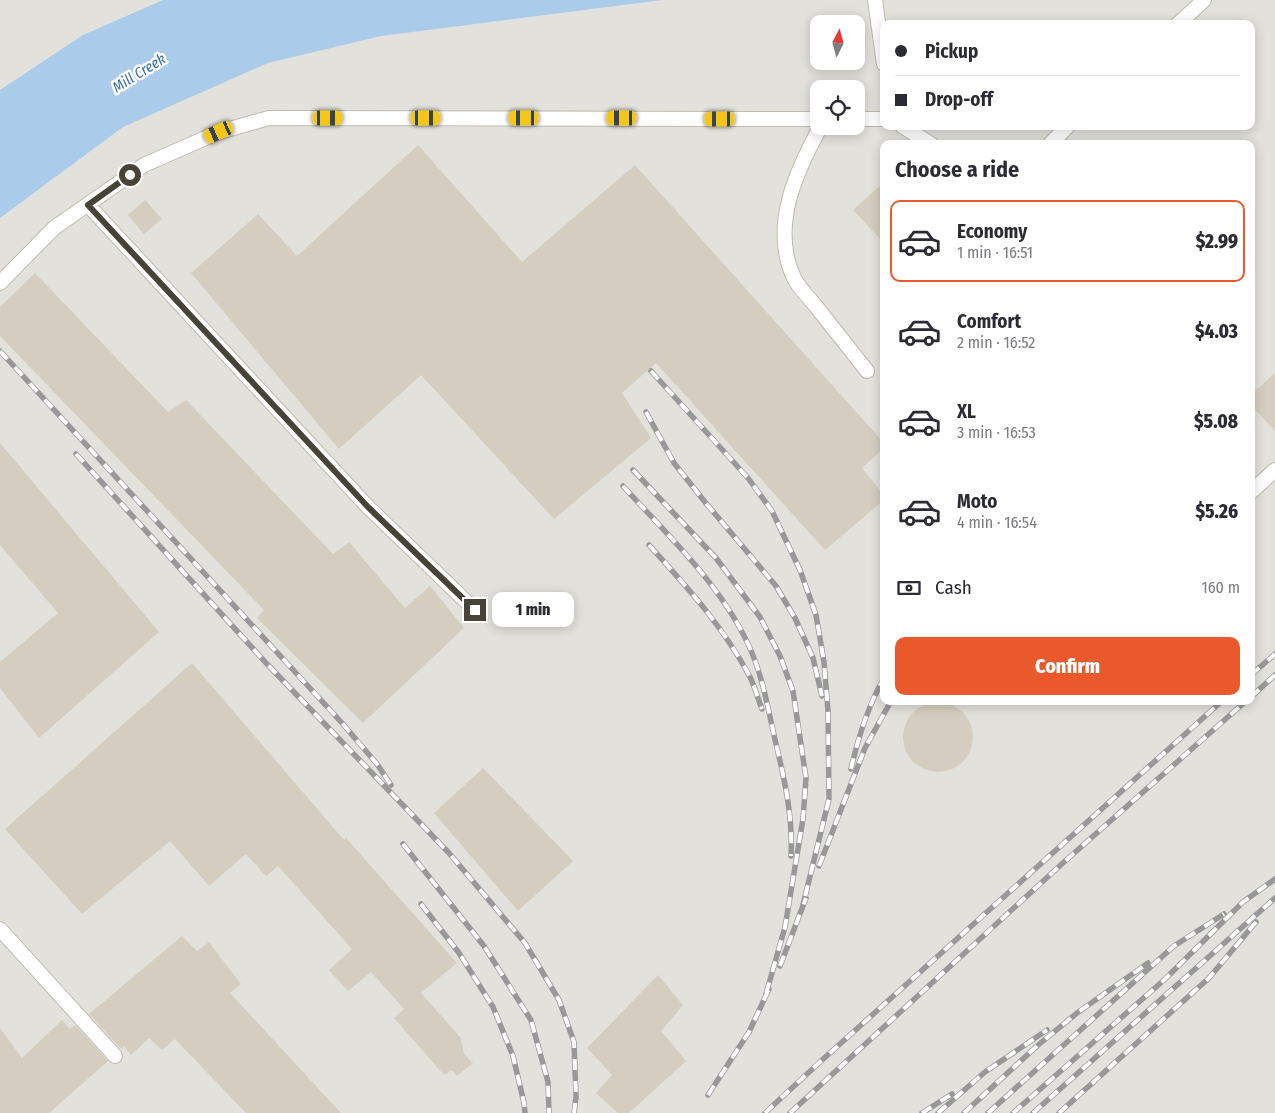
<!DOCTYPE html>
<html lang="en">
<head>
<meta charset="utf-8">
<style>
  body { margin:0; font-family:"Fira Sans Condensed",sans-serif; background:#f7f7f7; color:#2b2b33; height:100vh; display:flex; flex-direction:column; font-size:19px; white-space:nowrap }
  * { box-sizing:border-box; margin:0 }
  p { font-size:16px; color:#7c7c81 }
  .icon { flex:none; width:28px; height:28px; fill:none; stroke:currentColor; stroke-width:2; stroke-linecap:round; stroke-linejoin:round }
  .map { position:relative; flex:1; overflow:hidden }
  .sheet { position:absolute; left:880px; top:140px; width:375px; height:565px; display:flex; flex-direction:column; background:#fff; border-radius:10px; box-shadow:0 2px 12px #0003 }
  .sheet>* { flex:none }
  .hud { position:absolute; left:880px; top:20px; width:375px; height:110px; border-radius:10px; box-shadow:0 2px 12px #0003; display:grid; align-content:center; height:110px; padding:0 15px; background:#fff }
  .needle { width:32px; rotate:6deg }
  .buttons { position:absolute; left:810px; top:15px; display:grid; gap:10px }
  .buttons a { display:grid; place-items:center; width:55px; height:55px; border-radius:10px; background:#fff; box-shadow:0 2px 12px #0003; font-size:25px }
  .end { position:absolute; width:22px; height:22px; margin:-11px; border:6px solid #474339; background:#fff; box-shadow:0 0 0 2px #fff }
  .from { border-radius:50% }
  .bubble { position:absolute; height:35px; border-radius:10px; background:#fff; box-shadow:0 2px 12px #0003; font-size:16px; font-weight:800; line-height:35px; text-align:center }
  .car { position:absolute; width:15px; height:30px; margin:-15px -8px; border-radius:6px; box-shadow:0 0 4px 1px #0007; background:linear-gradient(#f5c518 24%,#345 0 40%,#f5c518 0 76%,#345 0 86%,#f5c518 0) }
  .hud b { display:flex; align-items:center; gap:18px; height:48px; font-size:19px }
  .hud b+b { border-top:1px solid #e1e1e2 }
  .hud i { width:12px; height:12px; background:#2b2b33 }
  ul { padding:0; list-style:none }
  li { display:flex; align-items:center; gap:15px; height:82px; margin:0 10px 8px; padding:0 5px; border:2px solid transparent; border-radius:10px }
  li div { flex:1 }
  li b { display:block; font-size:19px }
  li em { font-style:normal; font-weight:800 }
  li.active { border-color:#ea592b }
  li>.icon { width:45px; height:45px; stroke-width:1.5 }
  h2 { padding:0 15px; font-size:22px; line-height:60px }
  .pay { display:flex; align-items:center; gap:12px; height:55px; padding:0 15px; font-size:19px }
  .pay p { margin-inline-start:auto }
  .action { display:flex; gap:10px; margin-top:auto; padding:10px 15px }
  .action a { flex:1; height:58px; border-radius:10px; background:#ea592b; color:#fff; font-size:20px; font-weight:800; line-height:58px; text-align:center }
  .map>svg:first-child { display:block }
  .industrial { fill:#e3e1db; fill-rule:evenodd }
  .water { fill:#abcbeb }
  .building { fill:#d5cec0 }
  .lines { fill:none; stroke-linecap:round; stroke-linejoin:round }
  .service-casing { stroke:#bfbaad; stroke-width:16 }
  .service { stroke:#fff; stroke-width:14 }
  .rail-casing { stroke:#989898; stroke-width:5.5 }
  .rail { stroke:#fff; stroke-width:4; stroke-dasharray:11; stroke-linecap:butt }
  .route { stroke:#474339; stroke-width:6 }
  .labels { text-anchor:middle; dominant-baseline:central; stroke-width:5; stroke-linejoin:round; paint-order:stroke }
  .water-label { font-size:15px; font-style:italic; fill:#3971ac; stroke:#fff }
</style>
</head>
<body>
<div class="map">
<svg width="1275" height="1113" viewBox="0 0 1275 1113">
  <rect width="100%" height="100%" fill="#f4f2ea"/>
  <path class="industrial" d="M0 0H1275V1113H0ZM819 24H856V61H819ZM884 24H1251V126H884ZM819 89H856V126H819ZM884 144H1251V701H884Z"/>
  <path class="water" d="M163 0H662L381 36 268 63 123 127 0 218V90L83 35Z"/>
  <g class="building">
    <path d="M418 145 522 262 635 165 884 443V448L862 468 884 495V500L825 550 656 363 622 393 651 438 554 519 421 375 339 449 191 273 258 214 297 256Z"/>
    <path d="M884 182V243L853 210Z"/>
    <path d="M145 200 162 219 144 234 128 215Z"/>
    <path d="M35 273 168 412 186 400 333 554 349 542 405 608 430 586 464 628 363 723 257 618 264 610 0 336V307Z"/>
    <path d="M1275 373V431L1251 405V395Z"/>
    <path d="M0 443 159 632 39 738 0 688V662L58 613 0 545Z"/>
    <path d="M192 663 344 840 346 838 457 963 421 993 461 1038 464 1054 473 1063 457 1076 452 1070 444 1075 394 1018 404 1009 371 972 348 991 329 970 352 949 278 866 266 876 246 854 209 886 170 841 82 914 5 829Z"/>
    <circle cx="938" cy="737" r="35"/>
    <path d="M483 768 573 861 518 911 434 813Z"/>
    <path d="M182 936 197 951 209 942 241 984 230 993 341 1113H246L175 1039 162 1050 149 1038 131 1055 124 1046 121 1049 89 1014Z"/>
    <path d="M658 975 683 1005 661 1031 686 1061 629 1113H618L596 1093 612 1075 587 1048Z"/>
    <path d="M62 1020 70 1029 75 1025 108 1061 49 1113H0V1028L22 1058Z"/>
  </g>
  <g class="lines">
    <g class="service-casing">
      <g id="service">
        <path d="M875 0 884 64"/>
        <path d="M1178 24 1204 0"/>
        <path d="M856 119H884"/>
        <path d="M821 126C796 171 770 227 794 278 799 288 808 297 815 305 832 327 850 349 867 371"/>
        <path d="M902 126 931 144"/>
        <path d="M1050 144 1068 126"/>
        <path d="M88 205 368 507 475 610"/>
        <path d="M0 283 54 228 144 165 219 132 269 118 819 119"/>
        <path d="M1251 492 1275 470"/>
        <path d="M0 929 115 1056"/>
      </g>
    </g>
    <use href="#service" class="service"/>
    <g class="rail-casing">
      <g id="rail">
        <path d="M0 351 342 723 377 764 391 785"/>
        <path d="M651 371 748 478 772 511 800 570 816 615 824 662 828 711 829 799 803 905"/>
        <path d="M646 412 674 463 705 502 776 586 795 618 813 658 822 696"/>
        <path d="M76 454 267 664 449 853 525 943 559 1000 574 1042 576 1097 574 1113"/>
        <path d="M633 470 716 558 760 617 780 656 793 691 806 778 803 819 785 927 766 994"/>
        <path d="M623 486C669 537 725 588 752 653 764 682 769 714 776 744 785 781 793 818 791 856"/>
        <path d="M649 545C687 587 723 626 750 677 755 687 758 699 762 709"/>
        <path d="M1251 675 1275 654"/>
        <path d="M1251 697 1275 675"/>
        <path d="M851 769C858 738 868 706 884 678"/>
        <path d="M403 844 484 946 531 1020 548 1082 549 1113"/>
        <path d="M819 866 865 748 891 701"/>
        <path d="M421 904 459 953 493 1007 513 1056 524 1103 525 1113"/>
        <path d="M780 966 806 898"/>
        <path d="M708 1095 749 1032 769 989"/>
        <path d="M765 1113 821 1061 1222 701"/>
        <path d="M790 1113 1064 862 1246 701"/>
        <path d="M922 1113 952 1094"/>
        <path d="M938 1113 985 1072 1047 1030"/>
        <path d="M964 1113 1037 1046 1077 1013 1148 963"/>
        <path d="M988 1113 1174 946 1224 914"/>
        <path d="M1013 1113 1164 980 1243 902 1275 879"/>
        <path d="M1033 1113 1275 898"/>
        <path d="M1059 1113 1209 978 1256 922"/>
      </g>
    </g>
    <use href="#rail" class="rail"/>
  </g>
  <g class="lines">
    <path class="route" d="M130 175 88 205 368 507 475 610"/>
  </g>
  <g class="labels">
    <g class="water-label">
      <text transform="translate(139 73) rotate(-32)">Mill Creek</text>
    </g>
  </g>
</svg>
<div class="buttons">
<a><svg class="needle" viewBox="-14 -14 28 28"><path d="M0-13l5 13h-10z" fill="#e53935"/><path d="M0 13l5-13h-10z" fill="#7c7c81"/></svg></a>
<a><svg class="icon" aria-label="locate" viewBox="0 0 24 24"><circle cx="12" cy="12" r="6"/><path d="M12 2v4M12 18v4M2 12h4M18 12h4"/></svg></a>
</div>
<i class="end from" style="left:130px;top:175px"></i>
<i class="end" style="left:475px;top:610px"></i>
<div class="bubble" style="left:492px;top:592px;width:82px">1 min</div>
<i class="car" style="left:328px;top:118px;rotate:90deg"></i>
<i class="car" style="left:426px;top:118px;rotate:90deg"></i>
<i class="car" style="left:524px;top:118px;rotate:270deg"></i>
<i class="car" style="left:622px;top:118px;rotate:270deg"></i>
<i class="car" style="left:720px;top:119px;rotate:270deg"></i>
<i class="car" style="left:219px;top:132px;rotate:246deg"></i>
<div class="hud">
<b><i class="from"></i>Pickup</b>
<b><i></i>Drop-off</b>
</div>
<section class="sheet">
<h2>Choose a ride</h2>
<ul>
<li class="active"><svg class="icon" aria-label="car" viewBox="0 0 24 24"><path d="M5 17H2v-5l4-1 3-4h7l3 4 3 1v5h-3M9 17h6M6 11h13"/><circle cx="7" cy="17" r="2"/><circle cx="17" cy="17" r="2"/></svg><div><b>Economy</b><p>1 min · 16:51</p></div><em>$2.99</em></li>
<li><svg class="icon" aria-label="car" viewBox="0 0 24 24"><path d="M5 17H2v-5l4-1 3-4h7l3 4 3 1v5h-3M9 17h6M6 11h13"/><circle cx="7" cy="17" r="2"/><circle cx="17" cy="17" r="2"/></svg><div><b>Comfort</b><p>2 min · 16:52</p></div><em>$4.03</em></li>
<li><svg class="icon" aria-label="car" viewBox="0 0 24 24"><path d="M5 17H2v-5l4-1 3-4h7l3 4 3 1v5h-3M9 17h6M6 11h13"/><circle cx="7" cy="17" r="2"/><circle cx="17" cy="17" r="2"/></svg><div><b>XL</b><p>3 min · 16:53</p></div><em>$5.08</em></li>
<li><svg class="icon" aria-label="car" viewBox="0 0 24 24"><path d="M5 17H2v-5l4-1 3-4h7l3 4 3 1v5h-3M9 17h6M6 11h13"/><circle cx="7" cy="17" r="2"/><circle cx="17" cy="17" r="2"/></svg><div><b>Moto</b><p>4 min · 16:54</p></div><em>$5.26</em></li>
</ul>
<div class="pay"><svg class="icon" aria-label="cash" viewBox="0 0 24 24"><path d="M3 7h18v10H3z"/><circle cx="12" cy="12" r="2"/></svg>Cash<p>160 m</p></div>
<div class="action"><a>Confirm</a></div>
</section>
</div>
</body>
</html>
